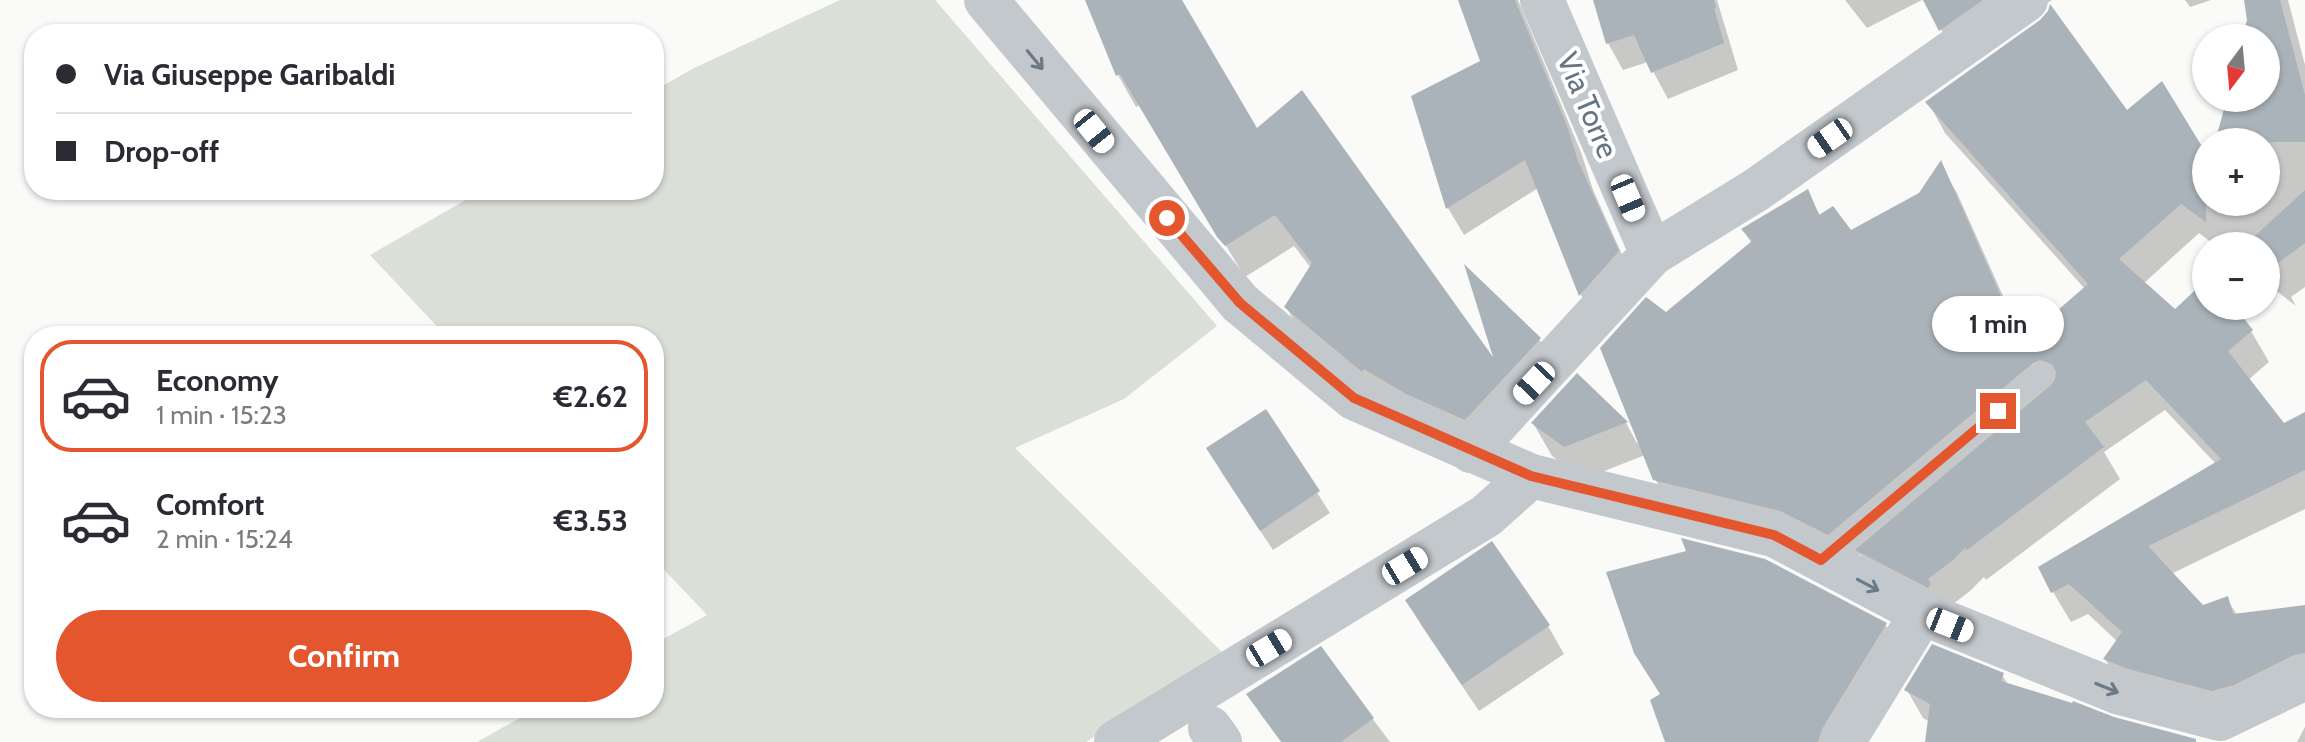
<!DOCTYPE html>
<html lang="en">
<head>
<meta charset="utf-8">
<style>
  body { margin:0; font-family:Cabin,sans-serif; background:#f2f2f3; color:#2b2b33; height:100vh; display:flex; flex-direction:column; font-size:30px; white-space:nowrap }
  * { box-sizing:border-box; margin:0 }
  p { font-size:26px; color:#7c7c81 }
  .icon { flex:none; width:44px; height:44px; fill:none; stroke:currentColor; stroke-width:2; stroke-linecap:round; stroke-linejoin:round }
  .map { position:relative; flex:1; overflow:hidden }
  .panel { position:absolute; left:24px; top:326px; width:640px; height:392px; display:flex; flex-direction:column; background:#fff; border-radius:32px; box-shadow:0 2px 6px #0004 }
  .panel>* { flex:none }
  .hud { position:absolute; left:24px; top:24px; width:640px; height:176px; border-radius:32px; box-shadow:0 2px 6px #0004; display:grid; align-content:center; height:176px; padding:0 32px; background:#fff }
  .needle { width:52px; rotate:196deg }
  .fabs { position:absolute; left:2192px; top:24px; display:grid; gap:16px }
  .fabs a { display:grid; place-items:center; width:88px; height:88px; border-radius:50%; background:#fff; box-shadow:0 2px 6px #0004; font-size:40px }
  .end { position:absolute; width:36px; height:36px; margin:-18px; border:10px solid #e4572e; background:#fff; box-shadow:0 0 0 4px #fff }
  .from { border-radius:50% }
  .bubble { position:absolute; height:56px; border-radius:28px; background:#fff; box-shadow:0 2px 6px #0004; font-size:26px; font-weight:800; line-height:56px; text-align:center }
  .car { position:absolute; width:24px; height:48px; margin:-24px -12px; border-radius:10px; box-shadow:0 0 6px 2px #0007; background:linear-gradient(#fff 24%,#345 0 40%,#fff 0 76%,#345 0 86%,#fff 0) }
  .hud b { display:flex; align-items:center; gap:28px; height:76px; font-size:30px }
  .hud b+b { border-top:2px solid #e1e1e2 }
  .hud i { width:20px; height:20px; background:#2b2b33 }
  ul { padding:14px 0 0; list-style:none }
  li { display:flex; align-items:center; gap:24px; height:112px; margin:0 16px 12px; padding:0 16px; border:4px solid transparent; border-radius:32px }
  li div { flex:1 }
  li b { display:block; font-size:30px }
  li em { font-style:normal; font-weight:800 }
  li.on { border-color:#e4572e }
  li>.icon { width:72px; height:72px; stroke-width:1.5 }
  .primary-button { display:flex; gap:16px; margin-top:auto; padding:16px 32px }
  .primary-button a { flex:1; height:92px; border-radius:48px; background:#e4572e; color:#fff; font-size:32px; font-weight:800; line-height:92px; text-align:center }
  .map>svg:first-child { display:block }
  .green { fill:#dadfd7 }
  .shadow { fill:#0003 }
  .building { fill:#aab3b9 }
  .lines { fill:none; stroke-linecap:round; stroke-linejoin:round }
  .service { stroke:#c3c8cc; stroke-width:22 }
  .minor { stroke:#c3c8cc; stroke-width:44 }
  .oneway { stroke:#6a7a87 }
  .route { stroke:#e4572e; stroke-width:10 }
  .labels { text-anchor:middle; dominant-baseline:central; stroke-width:8; stroke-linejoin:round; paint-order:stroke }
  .street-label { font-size:30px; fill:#657683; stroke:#fff }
</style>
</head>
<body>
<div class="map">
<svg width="2305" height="742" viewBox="0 0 2305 742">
  <rect width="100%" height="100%" fill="#fafaf8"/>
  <path class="green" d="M840 0H935L1217 326 1124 399 1015 448 1224 654 1086 742H477L538 708H654V644L707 615 654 559V336H446L370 255 483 190H654V91L692 69Z"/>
  <g class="shadow">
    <path d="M1087 0H1179L1256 131 1498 366 1539 339 1558 371 1484 451 1426 425 1305 339 1286 307 1311 268 1294 246 1245 277 1140 105 1136 107 1118 75Z"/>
    <path d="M1460 0H1518L1582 155 1593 190 1633 279 1596 321 1581 295 1538 188 1464 235 1448 208 1413 97 1483 62Z"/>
    <path d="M1596 0H1717L1738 70 1668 99 1648 62 1623 70 1608 43Z"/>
    <path d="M1845 0H1922L1867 28Z"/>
    <path d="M1925 0H2052L1958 60Z"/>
    <path d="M2185 0H2211L2190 7Z"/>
    <path d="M2246 0H2288L2305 65V287L2291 297 2296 306 2266 283V246H2216L2199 233 2143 284 2175 311 2206 283V306H2231L2251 331 2269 362 2248 380 2284 426 2305 415V509L2171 574 2202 607 2227 599 2237 615 2305 607V686L2280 701 2123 690 2105 659 2118 642 2088 614 2071 622 2053 592 2216 464 2165 410 2104 452 2120 479 1986 580 1984 577 1970 591 1944 611 1875 580 1860 554 1847 565 1673 510 1655 479 1645 455 1584 479 1552 456 1533 423 1577 376 1626 423 1637 443 1640 441 1666 314 1752 244 1743 230 1807 192 1821 217 1850 232 1920 195 1940 164 1957 193 2012 316 2046 323 2085 289 1945 133 1928 102 2127 112 2206 156V202H2234L2239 211V202H2266V142H2238L2237 98H2266V38H2244L2249 20Z"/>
    <path d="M1266 412 1330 513 1273 550 1220 470Z"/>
    <path d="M1492 544 1548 626 1564 654 1479 711 1423 628 1407 601Z"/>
    <path d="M1885 624 1901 651 1845 742H1667Z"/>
    <path d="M1320 649 1390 742H1281L1261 715 1249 695Z"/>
    <path d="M2002 675 2009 686 2113 719 2196 742H1927L1930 722 1923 718 1907 690Z"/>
    <path d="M2305 727V742H2297Z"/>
  </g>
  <g class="building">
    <path d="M1085 0H1182L1257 128 1302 90 1493 357 1464 264 1541 338 1465 420 1406 394 1364 369 1362 372 1284 307 1312 263 1275 215 1225 246 1217 237 1120 74 1116 76Z"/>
    <path d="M1458 0H1515L1567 126 1578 161 1619 251 1579 296 1525 160 1446 209 1411 96 1480 61Z"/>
    <path d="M1593 0H1714L1716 8H1714L1724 43 1651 73 1634 35 1606 44Z"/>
    <path d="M1923 0H1983L1939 31Z"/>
    <path d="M2244 0H2280L2305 95V142H2215L2227 98H2266V38H2242L2247 20Z"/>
    <path d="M2050 4 2127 110 2162 81 2206 153V222L2181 204 2119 259 2175 309 2206 280V306H2234L2253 330 2228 351 2284 423 2305 412V470L2148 546 2203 605 2228 596 2233 614 2305 605V653L2294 655 2234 685 2212 691 2128 669 2103 659 2122 632 2069 584 2051 593 2038 567 2221 459 2146 380 2085 422 2104 447 1967 550 1965 548 1953 560 1928 579 1931 584 1928 588 1855 550 2051 385 2055 379 2056 372 2052 364 2040 360 2033 363 1828 535 1780 511 1653 480 1600 348 1646 297 1666 312 1752 241 1741 229 1808 189 1819 215 1833 206 1851 230 1919 193 1941 160 2021 342 2088 284 1925 102 2040 20 2048 11Z"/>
    <path d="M2305 190V243L2266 272V246H2244Z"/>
    <path d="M1577 373 1628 422 1564 447 1531 423Z"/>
    <path d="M1266 409 1320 491 1260 531 1206 448Z"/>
    <path d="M1681 538 1765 559 1887 623 1822 729 1818 742H1665L1650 700 1660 694 1634 653 1606 572 1686 551Z"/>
    <path d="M1492 541 1550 625 1462 685 1405 600Z"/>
    <path d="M1932 644 2004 673 2001 681 2072 703 2073 701 2114 717 2196 739V742H1925L1930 704 1904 690Z"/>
    <path d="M1321 646 1374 718 1341 742H1282L1246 694Z"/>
  </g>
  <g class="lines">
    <path class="service" d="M1821 560 2042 374"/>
    <g class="minor">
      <path d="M986 0 1240 303 1354 398 1531 476 1774 535 1922 613 2120 693 2220 719 2305 678"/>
      <path d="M1542 0 1652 254"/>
      <path d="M1471 451 1652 254 1756 190 2026 0"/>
      <path d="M1210 728 1220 742"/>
      <path d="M1116 742 1486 516 1531 476"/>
      <path d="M1843 742 1922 613"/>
    </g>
  </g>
  <defs><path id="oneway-shaft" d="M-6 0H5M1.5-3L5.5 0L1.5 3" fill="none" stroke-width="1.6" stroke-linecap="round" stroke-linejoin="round" transform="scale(2)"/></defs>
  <g class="oneway">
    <use href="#oneway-shaft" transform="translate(1035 60) rotate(50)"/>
    <use href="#oneway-shaft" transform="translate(1868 585) rotate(28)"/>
    <use href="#oneway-shaft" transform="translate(2107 688) rotate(22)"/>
  </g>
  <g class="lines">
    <path class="route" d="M1167 218 1240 303 1354 398 1531 476 1774 535 1821 560 1998 411"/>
  </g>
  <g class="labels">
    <g class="street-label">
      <text transform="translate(1588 105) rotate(67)">Via Torre</text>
    </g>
  </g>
</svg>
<div class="fabs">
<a><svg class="needle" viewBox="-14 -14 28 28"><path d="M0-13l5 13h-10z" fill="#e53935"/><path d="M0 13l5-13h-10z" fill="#7c7c81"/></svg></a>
<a>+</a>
<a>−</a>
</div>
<i class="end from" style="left:1167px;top:218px"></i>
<i class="end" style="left:1998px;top:411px"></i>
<div class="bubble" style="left:1932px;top:296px;width:132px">1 min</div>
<i class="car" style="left:1094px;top:131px;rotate:141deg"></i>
<i class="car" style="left:1830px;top:138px;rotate:235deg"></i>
<i class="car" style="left:1628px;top:198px;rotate:157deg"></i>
<i class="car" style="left:1534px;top:383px;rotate:223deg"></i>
<i class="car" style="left:1405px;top:566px;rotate:59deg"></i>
<i class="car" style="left:1950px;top:625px;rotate:112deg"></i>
<i class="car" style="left:1269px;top:648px;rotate:59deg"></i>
<div class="hud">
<b><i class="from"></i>Via Giuseppe Garibaldi</b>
<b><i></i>Drop-off</b>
</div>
<section class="panel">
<ul>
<li class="on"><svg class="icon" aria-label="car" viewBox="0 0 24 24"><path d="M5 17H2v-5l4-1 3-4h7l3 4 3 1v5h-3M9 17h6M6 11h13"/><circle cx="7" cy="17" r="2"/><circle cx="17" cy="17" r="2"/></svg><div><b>Economy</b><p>1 min · 15:23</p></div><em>€2.62</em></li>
<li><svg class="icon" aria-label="car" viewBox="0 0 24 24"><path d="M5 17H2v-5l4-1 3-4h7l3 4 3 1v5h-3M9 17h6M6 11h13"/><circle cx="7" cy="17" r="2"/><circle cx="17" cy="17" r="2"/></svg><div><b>Comfort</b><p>2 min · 15:24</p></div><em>€3.53</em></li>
</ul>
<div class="primary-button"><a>Confirm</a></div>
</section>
</div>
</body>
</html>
